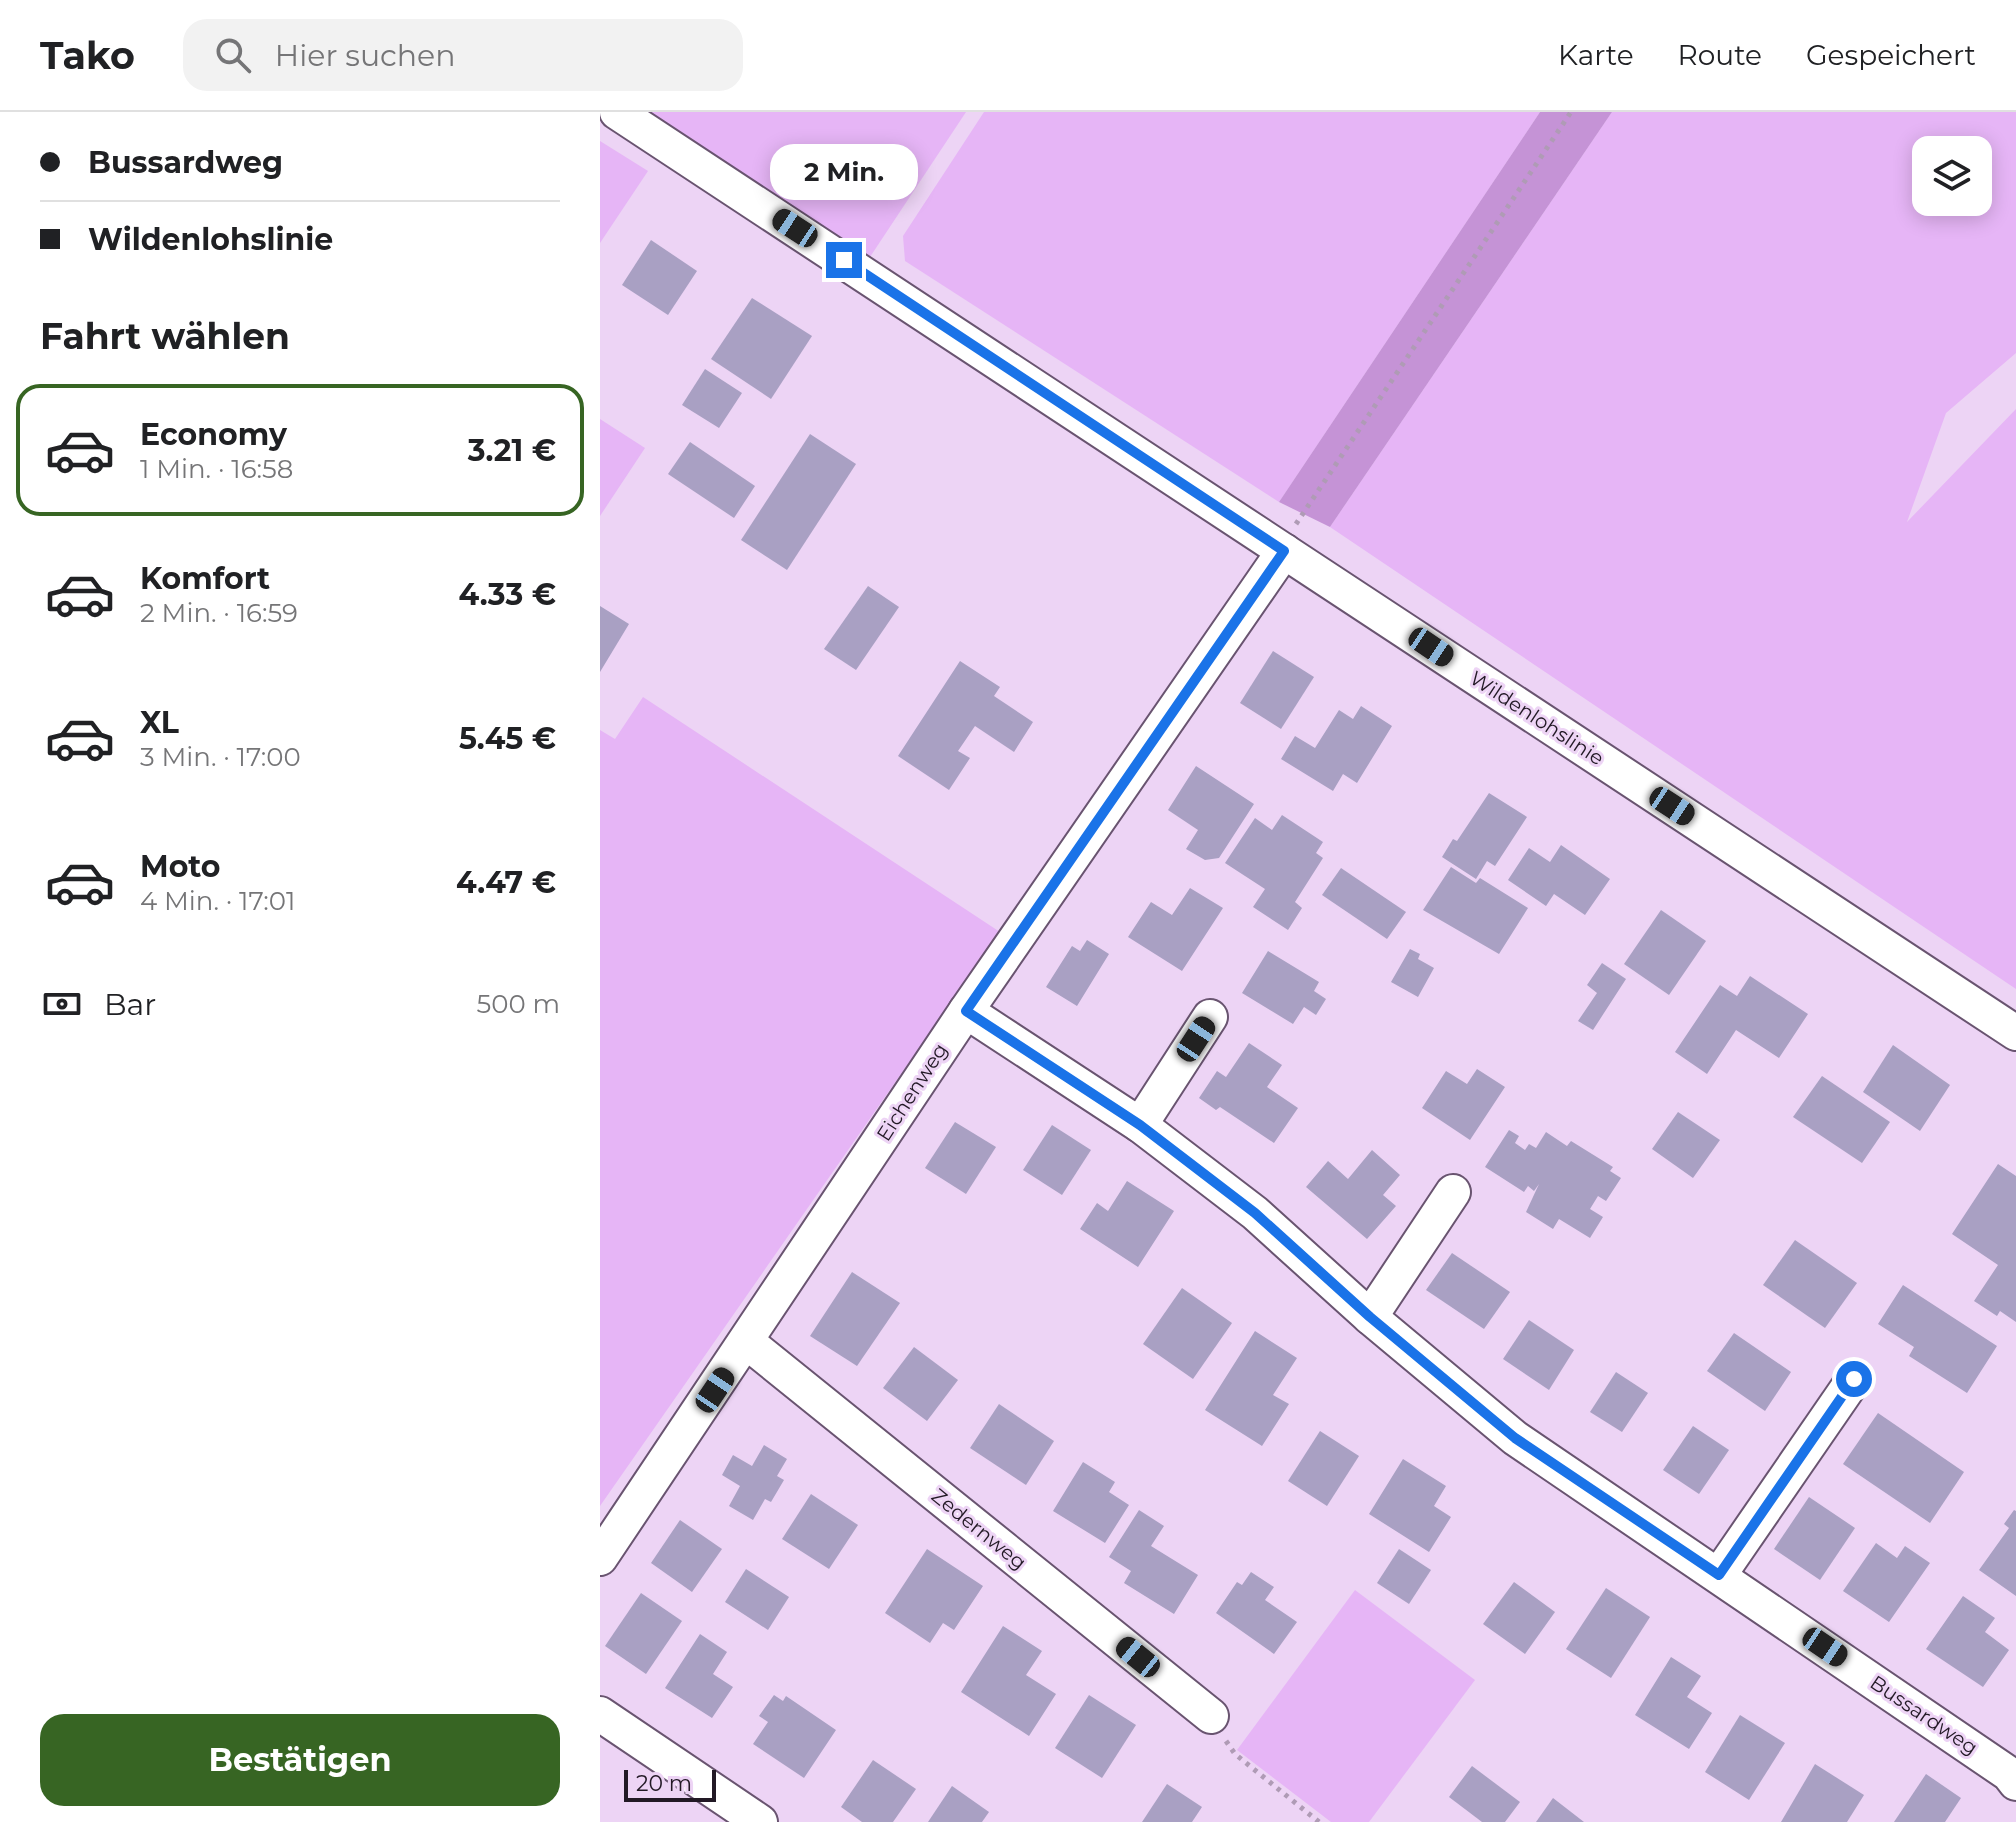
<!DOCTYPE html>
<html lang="de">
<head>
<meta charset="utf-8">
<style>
  body { margin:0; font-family:Montserrat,sans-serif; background:#f2f2f2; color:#202124; height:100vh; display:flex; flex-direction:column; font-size:30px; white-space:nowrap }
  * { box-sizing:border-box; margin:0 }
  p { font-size:26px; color:#757577 }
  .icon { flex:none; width:44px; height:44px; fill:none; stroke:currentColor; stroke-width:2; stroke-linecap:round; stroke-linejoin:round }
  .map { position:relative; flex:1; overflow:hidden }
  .sheet { display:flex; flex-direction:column; background:#fff; width:600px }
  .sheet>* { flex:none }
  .guide { display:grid; align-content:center; height:176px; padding:0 40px; background:#fff }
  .controls { position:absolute; left:1312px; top:24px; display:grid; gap:16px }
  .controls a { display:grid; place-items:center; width:80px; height:80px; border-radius:16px; background:#fff; box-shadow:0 4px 20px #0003; font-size:40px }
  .scale { position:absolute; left:24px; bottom:20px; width:92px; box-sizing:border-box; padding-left:8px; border:4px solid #221925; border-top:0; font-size:22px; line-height:28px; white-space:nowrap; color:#221925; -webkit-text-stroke:6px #edd4f5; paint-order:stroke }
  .end { position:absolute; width:36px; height:36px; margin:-18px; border:10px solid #1a73e8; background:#fff; box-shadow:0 0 0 4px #fff }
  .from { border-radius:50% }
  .bubble { position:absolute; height:56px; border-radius:24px; background:#fff; box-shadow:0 4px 20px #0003; font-size:26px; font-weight:700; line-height:56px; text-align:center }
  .car { position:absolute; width:24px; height:48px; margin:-24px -12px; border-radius:10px; box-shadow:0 0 6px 2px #0007; background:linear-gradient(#222 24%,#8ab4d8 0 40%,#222 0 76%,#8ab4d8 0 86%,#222 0) }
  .guide b { display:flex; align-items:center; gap:28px; height:76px; font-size:30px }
  .guide b+b { border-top:2px solid #e0e0e0 }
  .guide i { width:20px; height:20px; background:#202124 }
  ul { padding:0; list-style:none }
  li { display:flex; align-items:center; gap:24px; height:132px; margin:0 16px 12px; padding:0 24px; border:4px solid transparent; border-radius:24px }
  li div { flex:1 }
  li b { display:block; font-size:30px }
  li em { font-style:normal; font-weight:700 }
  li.on { border-color:#376523 }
  li>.icon { width:72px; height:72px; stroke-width:1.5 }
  h2 { padding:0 40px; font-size:36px; line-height:96px }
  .pay { display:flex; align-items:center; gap:20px; height:88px; padding:0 40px; font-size:30px }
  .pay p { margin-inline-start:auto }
  .button { display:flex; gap:16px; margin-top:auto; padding:16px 40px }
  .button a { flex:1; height:92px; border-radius:24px; background:#376523; color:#fff; font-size:32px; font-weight:700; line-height:92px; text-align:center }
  header { display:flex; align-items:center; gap:48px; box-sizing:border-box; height:112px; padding:0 40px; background:#fff; border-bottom:2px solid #e0e0e0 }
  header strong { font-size:38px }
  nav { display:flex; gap:44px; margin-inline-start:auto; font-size:28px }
  .search { width:560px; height:72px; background:#f2f2f2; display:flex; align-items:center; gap:20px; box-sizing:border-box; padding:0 28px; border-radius:24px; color:#757577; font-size:30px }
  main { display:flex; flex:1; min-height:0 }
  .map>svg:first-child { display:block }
  .green { fill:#e6b5f6; fill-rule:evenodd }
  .forest { fill:#c593d6 }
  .building { fill:#a9a0c3 }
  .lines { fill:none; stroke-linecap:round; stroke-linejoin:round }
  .minor-casing { stroke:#695470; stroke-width:38 }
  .path { stroke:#af9bb5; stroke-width:5; stroke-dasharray:4 6; stroke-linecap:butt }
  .minor { stroke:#fff; stroke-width:34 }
  .route { stroke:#1a73e8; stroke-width:10 }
  .labels { text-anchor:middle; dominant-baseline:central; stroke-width:6; stroke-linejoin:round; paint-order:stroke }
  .street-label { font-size:20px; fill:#221925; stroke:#edd4f5 }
</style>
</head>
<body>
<header>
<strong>Tako</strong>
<div class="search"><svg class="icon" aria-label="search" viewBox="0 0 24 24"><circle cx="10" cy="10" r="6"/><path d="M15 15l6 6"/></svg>Hier suchen</div>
<nav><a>Karte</a><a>Route</a><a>Gespeichert</a></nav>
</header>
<main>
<section class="sheet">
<div class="guide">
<b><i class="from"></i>Bussardweg</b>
<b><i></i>Wildenlohslinie</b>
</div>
<h2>Fahrt wählen</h2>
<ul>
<li class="on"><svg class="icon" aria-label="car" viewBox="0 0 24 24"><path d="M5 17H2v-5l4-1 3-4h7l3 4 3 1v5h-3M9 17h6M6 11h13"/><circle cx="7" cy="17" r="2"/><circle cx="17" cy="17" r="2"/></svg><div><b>Economy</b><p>1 Min. · 16:58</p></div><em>3.21 €</em></li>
<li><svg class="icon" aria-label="car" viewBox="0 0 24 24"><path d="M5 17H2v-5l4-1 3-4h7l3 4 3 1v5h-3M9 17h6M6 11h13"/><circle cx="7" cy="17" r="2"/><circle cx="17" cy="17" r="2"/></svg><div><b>Komfort</b><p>2 Min. · 16:59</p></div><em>4.33 €</em></li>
<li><svg class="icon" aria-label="car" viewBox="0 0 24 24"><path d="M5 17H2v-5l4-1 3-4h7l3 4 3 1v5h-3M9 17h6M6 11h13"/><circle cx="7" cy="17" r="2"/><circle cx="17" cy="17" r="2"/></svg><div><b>XL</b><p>3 Min. · 17:00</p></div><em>5.45 €</em></li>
<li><svg class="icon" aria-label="car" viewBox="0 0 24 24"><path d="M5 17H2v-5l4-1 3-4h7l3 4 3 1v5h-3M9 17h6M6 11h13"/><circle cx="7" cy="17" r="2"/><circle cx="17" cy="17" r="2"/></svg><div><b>Moto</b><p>4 Min. · 17:01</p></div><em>4.47 €</em></li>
</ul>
<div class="pay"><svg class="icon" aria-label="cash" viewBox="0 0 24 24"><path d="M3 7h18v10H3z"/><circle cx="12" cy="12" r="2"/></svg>Bar<p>500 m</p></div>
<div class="button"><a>Bestätigen</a></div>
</section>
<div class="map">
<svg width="1416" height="1710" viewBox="0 0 1416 1710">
  <rect width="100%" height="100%" fill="#edd4f5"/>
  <g class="green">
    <path d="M49 0H366L270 145Z"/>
    <path d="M384 0H940L679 390 305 149 303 124Z"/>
    <path d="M1012 0H1416V241L1346 301 1307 410 1416 297V877L730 415ZM1326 38H1378V90H1326Z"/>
    <path d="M0 29 48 59 0 131Z"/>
    <path d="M0 307 45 336 0 404Z"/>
    <path d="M43 585 400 820 0 1394V618L15 627Z"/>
    <path d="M755 1478 875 1568 769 1710H731L637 1638Z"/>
  </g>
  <path class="forest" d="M940 0H1012L730 415 679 390Z"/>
  <g class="building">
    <path d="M51 128 97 159 68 203 22 173Z"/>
    <path d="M152 186 212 224 171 287 111 247Z"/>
    <path d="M105 257 142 281 119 316 82 293Z"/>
    <path d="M210 322 256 352 187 458 141 428Z"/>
    <path d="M90 330 155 374 134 406 68 362Z"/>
    <path d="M268 474 299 495 256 558 224 537Z"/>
    <path d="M0 494 29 512 0 560Z"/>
    <path d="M673 539 714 565 681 617 640 591Z"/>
    <path d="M360 549 400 575 394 584 433 610 414 640 375 614 358 639 370 646 349 678 298 644Z"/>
    <path d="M761 594 792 614 757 671 743 662 733 679 681 647 695 624 715 636 739 598 753 607Z"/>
    <path d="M596 654 654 692 619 746 605 748 586 737 598 718 568 698Z"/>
    <path d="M889 681 927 705 895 754 887 749 876 767 842 745 853 727 857 729Z"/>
    <path d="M682 703 723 730 716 741 723 746 695 790 702 796 688 818 653 795 665 777 625 751 655 706 672 718Z"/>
    <path d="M961 733 1010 767 985 803 954 782 946 794 908 768 929 736 950 750Z"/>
    <path d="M851 755 876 771 880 766 928 796 899 842 823 798Z"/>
    <path d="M741 756 806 800 787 827 722 783Z"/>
    <path d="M590 776 623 796 582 859 528 825 551 790 572 803Z"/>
    <path d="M1061 798 1106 829 1069 883 1024 852Z"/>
    <path d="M487 828 509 842 477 894 446 875 472 834 480 839Z"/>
    <path d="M810 837 820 842 818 847 834 856 818 885 791 870Z"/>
    <path d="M668 839 719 870 714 879 726 887 716 903 704 895 693 912 642 881Z"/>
    <path d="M1002 851 1026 867 993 918 978 909 997 881 987 873Z"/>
    <path d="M1150 864 1208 902 1179 946 1136 918 1107 962 1075 940 1120 873 1137 884Z"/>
    <path d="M649 931 682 953 667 975 698 996 674 1031 620 995 616 998 599 986 617 959 626 965Z"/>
    <path d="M1293 933 1350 973 1320 1019 1263 980Z"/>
    <path d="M877 957 905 975 870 1028 822 996 846 959 867 972Z"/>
    <path d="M1222 964 1290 1010 1262 1051 1193 1005Z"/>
    <path d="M1078 1000 1120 1028 1093 1066 1052 1037Z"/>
    <path d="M355 1010 396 1035 366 1082 325 1056Z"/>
    <path d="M452 1013 491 1038 462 1083 423 1058Z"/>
    <path d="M909 1018 919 1024 915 1031 925 1038 929 1032 936 1036 946 1020 967 1034 971 1029 1013 1055 1010 1059 1021 1066 1006 1089 998 1084 990 1097 1003 1105 990 1126 959 1107 953 1117 926 1100 939 1072 934 1079 928 1074 924 1080 885 1055Z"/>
    <path d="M772 1038 800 1063 783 1083 796 1094 767 1127 706 1075 728 1049 748 1067Z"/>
    <path d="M1398 1052 1416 1064V1210L1400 1199 1397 1204 1374 1189 1398 1153 1352 1122Z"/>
    <path d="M527 1069 574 1099 538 1155 480 1117 497 1091 508 1099Z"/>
    <path d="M1195 1128 1257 1171 1225 1216 1163 1173Z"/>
    <path d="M852 1141 910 1180 884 1217 826 1178Z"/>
    <path d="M252 1160 300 1191 257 1254 210 1224Z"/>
    <path d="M1303 1173 1397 1234 1367 1281 1309 1244 1314 1235 1278 1212Z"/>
    <path d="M582 1176 632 1211 593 1267 543 1232Z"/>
    <path d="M929 1208 974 1238 949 1278 903 1247Z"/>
    <path d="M655 1219 697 1246 673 1283 689 1292 662 1334 605 1298Z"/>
    <path d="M1134 1221 1191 1260 1165 1299 1107 1259Z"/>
    <path d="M314 1235 358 1268 327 1309 283 1276Z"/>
    <path d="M1016 1260 1048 1281 1022 1320 990 1300Z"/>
    <path d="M399 1292 454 1329 426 1373 370 1336Z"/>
    <path d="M1278 1301 1364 1360 1330 1411 1243 1352Z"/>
    <path d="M1093 1314 1129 1338 1099 1382 1063 1358Z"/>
    <path d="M720 1319 759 1344 727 1394 688 1369Z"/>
    <path d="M164 1333 187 1347 177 1364 184 1368 171 1390 165 1387 153 1408 129 1394 140 1374 122 1363 133 1343 152 1354Z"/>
    <path d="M803 1347 846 1374 834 1394 851 1405 829 1440 769 1402Z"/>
    <path d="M483 1350 515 1370 509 1380 529 1393 505 1431 453 1399Z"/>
    <path d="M211 1382 258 1413 229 1457 182 1427Z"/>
    <path d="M1209 1385 1255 1416 1220 1468 1174 1437Z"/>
    <path d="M539 1398 564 1414 551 1434 598 1463 574 1502 524 1471 531 1459 509 1445Z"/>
    <path d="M1414 1398 1416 1399V1484L1379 1458 1409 1416 1404 1412Z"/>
    <path d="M80 1408 122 1437 92 1480 51 1451Z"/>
    <path d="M1276 1431 1297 1446 1305 1434 1330 1451 1289 1510 1243 1479Z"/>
    <path d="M327 1437 383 1474 354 1518 343 1511 330 1531 285 1501Z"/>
    <path d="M799 1437 831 1458 809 1492 777 1471Z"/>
    <path d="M146 1457 189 1485 168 1518 125 1490Z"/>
    <path d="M651 1460 674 1475 665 1488 697 1510 674 1542 616 1501 637 1470 642 1473Z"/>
    <path d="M914 1470 955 1500 925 1542 883 1512Z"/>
    <path d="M1006 1476 1050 1505 1011 1566 966 1537Z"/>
    <path d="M41 1481 82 1509 46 1562 5 1534Z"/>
    <path d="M1363 1484 1395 1506 1385 1520 1409 1538 1383 1575 1326 1537Z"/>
    <path d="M403 1514 442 1539 426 1563 456 1582 429 1624 361 1580Z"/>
    <path d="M100 1522 127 1540 113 1562 133 1575 112 1606 65 1576Z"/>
    <path d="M1071 1545 1101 1564 1087 1585 1112 1601 1089 1637 1035 1603Z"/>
    <path d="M174 1583 183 1589 186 1584 236 1618 204 1666 153 1632 168 1610 159 1604Z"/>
    <path d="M489 1583 536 1613 502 1666 455 1636Z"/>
    <path d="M1140 1603 1185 1631 1149 1688 1105 1660Z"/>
    <path d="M273 1648 316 1677 293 1710H262L241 1695Z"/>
    <path d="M1215 1652 1264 1683 1247 1710H1181Z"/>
    <path d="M872 1654 920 1690 905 1710H882L849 1685Z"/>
    <path d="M1326 1662 1361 1686 1345 1710H1294Z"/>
    <path d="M567 1672 602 1695 592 1710H542Z"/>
    <path d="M352 1674 389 1700 382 1710H328Z"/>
    <path d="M953 1686 984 1710H936Z"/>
  </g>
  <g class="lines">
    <g class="minor-casing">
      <g id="minor">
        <path d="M17 0 1416 921"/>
        <path d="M366 899 540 1013 655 1101 770 1205 915 1326 1409 1662 1416 1671"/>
        <path d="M540 1013 610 905"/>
        <path d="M770 1205 853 1080"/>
        <path d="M147 1230 611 1604"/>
        <path d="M0 1446 366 899 684 439"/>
        <path d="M1119 1463 1254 1267"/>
        <path d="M0 1602 160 1710"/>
      </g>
    </g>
    <g class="path">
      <path d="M696 412 971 0"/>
      <path d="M626 1629 635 1642 719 1710"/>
    </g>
    <use href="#minor" class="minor"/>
  </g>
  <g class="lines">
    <path class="route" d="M244 148 684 439 366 899 540 1013 655 1101 770 1205 915 1326 1119 1463 1254 1267"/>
  </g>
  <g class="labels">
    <g class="street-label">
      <text transform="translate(937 606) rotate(33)">Wildenlohslinie</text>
      <text transform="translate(312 980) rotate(-57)">Eichenweg</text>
      <text transform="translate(379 1417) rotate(39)">Zedernweg</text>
      <text transform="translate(1324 1603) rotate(34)">Bussardweg</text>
    </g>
  </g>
</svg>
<div class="controls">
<a><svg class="icon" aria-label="layers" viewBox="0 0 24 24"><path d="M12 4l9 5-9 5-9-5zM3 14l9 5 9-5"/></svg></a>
</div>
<div class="scale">20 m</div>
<i class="end from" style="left:1254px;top:1267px"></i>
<i class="end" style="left:244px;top:148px"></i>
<div class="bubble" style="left:170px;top:32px;width:148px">2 Min.</div>
<i class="car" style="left:195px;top:116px;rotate:303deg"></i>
<i class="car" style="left:831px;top:535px;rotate:124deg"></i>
<i class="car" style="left:1072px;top:694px;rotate:123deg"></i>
<i class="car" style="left:596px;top:927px;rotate:33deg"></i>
<i class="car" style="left:115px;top:1278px;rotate:34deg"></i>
<i class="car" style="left:1225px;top:1535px;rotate:124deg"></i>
<i class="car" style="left:538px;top:1545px;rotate:309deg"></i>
</div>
</main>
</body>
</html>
